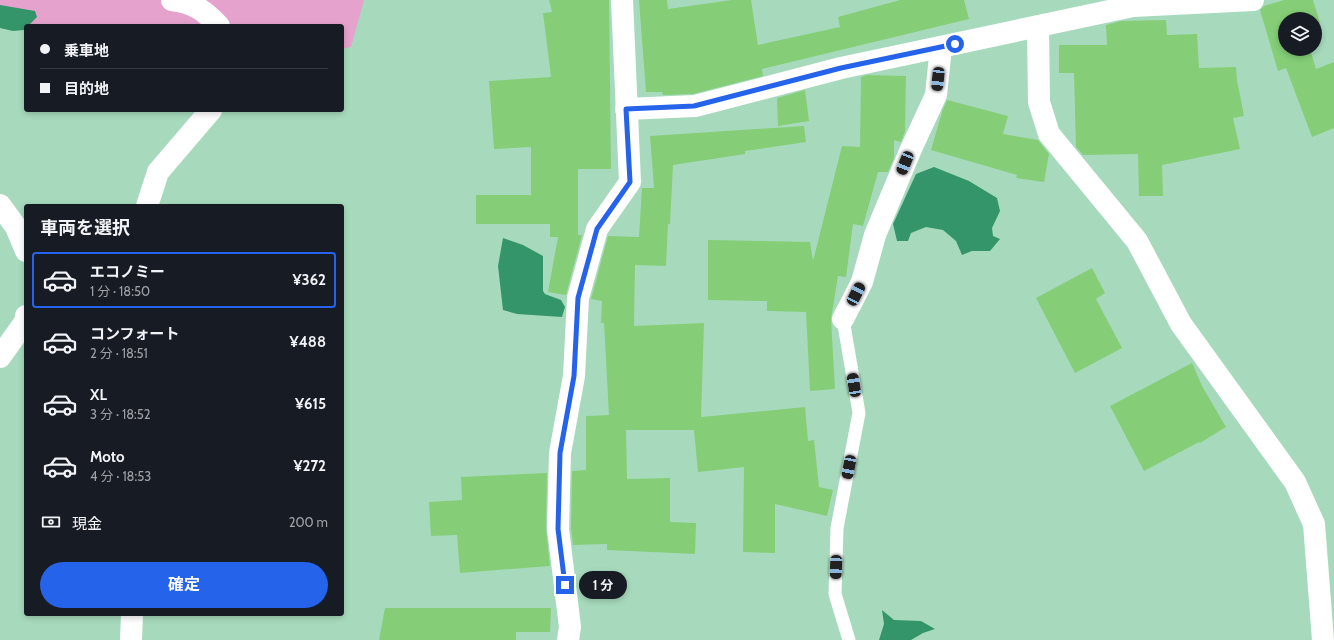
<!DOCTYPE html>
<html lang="ja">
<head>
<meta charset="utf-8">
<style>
  body { margin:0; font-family:Cabin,"Noto Sans JP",sans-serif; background:#242831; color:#f1f3f6; height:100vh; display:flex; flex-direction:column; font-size:15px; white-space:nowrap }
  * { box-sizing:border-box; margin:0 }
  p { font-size:13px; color:#9ea1a6 }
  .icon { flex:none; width:22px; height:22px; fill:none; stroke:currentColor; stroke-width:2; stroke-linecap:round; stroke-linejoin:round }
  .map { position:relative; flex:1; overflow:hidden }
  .panel { position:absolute; left:24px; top:204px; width:320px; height:412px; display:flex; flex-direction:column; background:#171b24; border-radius:4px; box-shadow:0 2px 6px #0003 }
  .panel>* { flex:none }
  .guide { position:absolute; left:24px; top:24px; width:320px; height:88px; border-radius:4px; box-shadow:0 2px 6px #0003; display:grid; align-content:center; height:88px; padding:0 16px; background:#171b24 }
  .tools { position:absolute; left:1278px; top:12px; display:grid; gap:8px }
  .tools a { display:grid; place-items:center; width:44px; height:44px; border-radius:50%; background:#171b24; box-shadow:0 2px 6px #0003; font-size:20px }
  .end { position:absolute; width:18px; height:18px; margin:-9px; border:5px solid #2563eb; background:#fff; box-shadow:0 0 0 2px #fff }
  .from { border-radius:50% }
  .bubble { position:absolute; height:28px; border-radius:14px; background:#171b24; box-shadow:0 2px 6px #0003; font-size:13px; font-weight:700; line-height:28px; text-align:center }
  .car { position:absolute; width:12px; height:24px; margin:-12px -6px; border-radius:5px; box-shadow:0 0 3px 1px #0007; background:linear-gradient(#222 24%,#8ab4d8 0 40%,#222 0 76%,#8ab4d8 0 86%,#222 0) }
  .guide b { display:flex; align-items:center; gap:14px; height:38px; font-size:15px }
  .guide b+b { border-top:1px solid #363941 }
  .guide i { width:10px; height:10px; background:#f1f3f6 }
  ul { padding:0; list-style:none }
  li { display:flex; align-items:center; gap:12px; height:56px; margin:0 8px 6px; padding:0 8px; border:2px solid transparent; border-radius:4px }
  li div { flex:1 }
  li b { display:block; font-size:15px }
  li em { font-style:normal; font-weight:700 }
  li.selected { border-color:#2563eb }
  li>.icon { width:36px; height:36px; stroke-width:1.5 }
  h2 { padding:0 16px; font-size:18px; line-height:48px }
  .pay { display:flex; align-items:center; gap:10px; height:44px; padding:0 16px; font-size:15px }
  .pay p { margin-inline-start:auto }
  .cta { display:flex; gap:8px; margin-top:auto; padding:8px 16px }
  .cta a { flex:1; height:46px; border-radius:24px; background:#2563eb; color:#fff; font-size:16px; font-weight:700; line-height:46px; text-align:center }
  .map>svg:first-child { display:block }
  .green { fill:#e5a2cd }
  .water { fill:#35956a }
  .building { fill:#85ce77 }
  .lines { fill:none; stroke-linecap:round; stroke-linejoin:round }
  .lane { stroke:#fff; stroke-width:13 }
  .street { stroke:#fff; stroke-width:22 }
  .secondary { stroke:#fff; stroke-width:22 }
  .route { stroke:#2563eb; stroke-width:5 }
</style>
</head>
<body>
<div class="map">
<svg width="1334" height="640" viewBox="0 0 1334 640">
  <rect width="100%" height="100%" fill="#a7dabd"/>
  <path class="green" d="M0 0H364L351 47 342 49V26H31L17 21 0 28Z"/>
  <g class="water">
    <path d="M0 5 35 11 37 17 24 30 13 31 0 28Z"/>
    <path d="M934 167 969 181 997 198 1000 211 992 228 993 236 1000 239 990 251H972L962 255 956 241 943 230 926 227 911 233 908 241H897L893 224 916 174Z"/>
    <path d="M503 238 523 245 543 256V291L545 294 561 300 565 307 562 317 517 314 503 310 498 266Z"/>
    <path d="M882 610 894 620 921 621 935 629 923 633 911 640H879L884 624Z"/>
  </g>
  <g class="building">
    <path d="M549 0H609L611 169H578V235H582L566 295 548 292 558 237H550V224H476V195H531V147L494 149 489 81 551 77 543 13 552 12Z"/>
    <path d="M639 0H667L668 9 732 0H751L758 45 840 27 838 17 900 0H964L969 19 762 69 763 76 693 94 663 95 662 92H646Z"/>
    <path d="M1284 0H1313L1320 23 1315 25V19H1285V49H1310L1316 69 1334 62V128L1312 137 1286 68 1278 71 1260 10 1264 6Z"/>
    <path d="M1166 20 1167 35 1197 34 1199 68 1236 67 1237 80 1244 116 1233 118 1240 149 1162 165 1163 196H1139L1138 154 1083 155 1076 147 1074 73H1059V45H1107L1106 25 1121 21Z"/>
    <path d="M867 75 906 76 905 131 901 142 894 140V158L888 172H878L863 226 853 224 846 277 838 276 831 319 835 389 810 391 806 312 767 311V301L708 300V240L810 242 813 261 842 146 860 147 861 77Z"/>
    <path d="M805 90 809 121 778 126 777 98Z"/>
    <path d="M947 100 1008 116 1003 134 1038 140 1049 154 1044 182 1016 178 1017 175 931 150 942 112Z"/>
    <path d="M804 126 806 142 745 151V154L673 165 670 224H668L666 266 635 265 634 326 704 323 701 417 805 407 808 441 814 440 819 487 833 490 827 516 775 504V553L743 552 744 467 698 472 694 430H626L627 479 670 478V522L696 523 695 554 607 550V544L573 545 571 528 572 471 586 470V416L609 415 604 323H601L602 301 591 299 608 236 639 237 642 188H654L650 136Z"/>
    <path d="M1092 268 1105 293 1096 299 1122 348 1075 373 1036 298Z"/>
    <path d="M1192 363 1202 386 1226 427 1200 443 1199 442 1144 471 1110 406Z"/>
    <path d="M547 473 546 529 550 566 460 573 457 535 431 536 429 502 462 500 461 477Z"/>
    <path d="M385 608H551L550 632H516V640H379Z"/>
  </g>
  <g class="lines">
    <path class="lane" d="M843 319 859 413 837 528 835 594 849 640"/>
    <g class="street">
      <path d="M172 0C194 3 204 10 219 26"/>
      <path d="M1038 27 1039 102 1049 134 1137 241 1181 324 1295 482 1314 524 1323 640"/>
      <path d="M626 109 695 106 841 68 1133 6 1253 0"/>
      <path d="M147 206 158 172 211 110"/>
      <path d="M843 319 862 282 875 235 911 149 936 95 941 47"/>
      <path d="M131 640 132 614"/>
      <path d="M568 640 570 627 558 529 560 453 574 376 578 298 597 229 630 182 622 0"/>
    </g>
    <g class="secondary">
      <path d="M0 205 16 227 26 251"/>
      <path d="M0 357 25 322 26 316"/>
    </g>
  </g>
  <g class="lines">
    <path class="route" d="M565 585 558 529 560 453 574 376 578 298 597 229 630 182 626 109 694 106 841 68 955 44"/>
  </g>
</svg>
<div class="tools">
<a><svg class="icon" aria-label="layers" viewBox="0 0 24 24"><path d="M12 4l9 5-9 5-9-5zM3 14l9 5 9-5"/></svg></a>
</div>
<i class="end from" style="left:955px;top:44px"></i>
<i class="end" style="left:565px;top:585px"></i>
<div class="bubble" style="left:579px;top:571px;width:48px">1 分</div>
<i class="car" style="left:938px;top:79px;rotate:186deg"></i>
<i class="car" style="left:905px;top:163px;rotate:202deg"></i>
<i class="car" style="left:856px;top:294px;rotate:27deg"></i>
<i class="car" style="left:854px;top:385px;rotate:351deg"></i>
<i class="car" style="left:849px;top:467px;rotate:191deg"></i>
<i class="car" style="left:836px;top:567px;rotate:182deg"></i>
<div class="guide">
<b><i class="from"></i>乗車地</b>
<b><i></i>目的地</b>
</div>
<section class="panel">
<h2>車両を選択</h2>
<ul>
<li class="selected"><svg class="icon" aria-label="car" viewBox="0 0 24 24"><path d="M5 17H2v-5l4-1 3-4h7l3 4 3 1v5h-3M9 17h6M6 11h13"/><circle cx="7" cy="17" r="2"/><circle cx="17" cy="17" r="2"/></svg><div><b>エコノミー</b><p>1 分 · 18:50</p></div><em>¥362</em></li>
<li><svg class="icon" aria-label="car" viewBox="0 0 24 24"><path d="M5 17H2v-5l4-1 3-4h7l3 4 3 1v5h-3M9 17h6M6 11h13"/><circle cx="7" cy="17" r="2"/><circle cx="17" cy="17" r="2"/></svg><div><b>コンフォート</b><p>2 分 · 18:51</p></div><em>¥488</em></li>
<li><svg class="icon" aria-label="car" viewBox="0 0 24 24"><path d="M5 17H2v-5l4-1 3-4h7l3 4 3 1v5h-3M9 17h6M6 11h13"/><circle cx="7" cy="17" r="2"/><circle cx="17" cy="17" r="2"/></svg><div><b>XL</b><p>3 分 · 18:52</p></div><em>¥615</em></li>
<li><svg class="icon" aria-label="car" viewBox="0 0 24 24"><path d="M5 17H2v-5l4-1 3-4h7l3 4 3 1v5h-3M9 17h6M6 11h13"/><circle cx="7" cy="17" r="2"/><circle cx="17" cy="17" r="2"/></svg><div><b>Moto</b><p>4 分 · 18:53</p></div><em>¥272</em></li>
</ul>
<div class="pay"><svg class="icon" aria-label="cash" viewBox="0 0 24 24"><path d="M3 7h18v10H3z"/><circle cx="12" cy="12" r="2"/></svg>現金<p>200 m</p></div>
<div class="cta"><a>確定</a></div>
</section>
</div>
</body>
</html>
